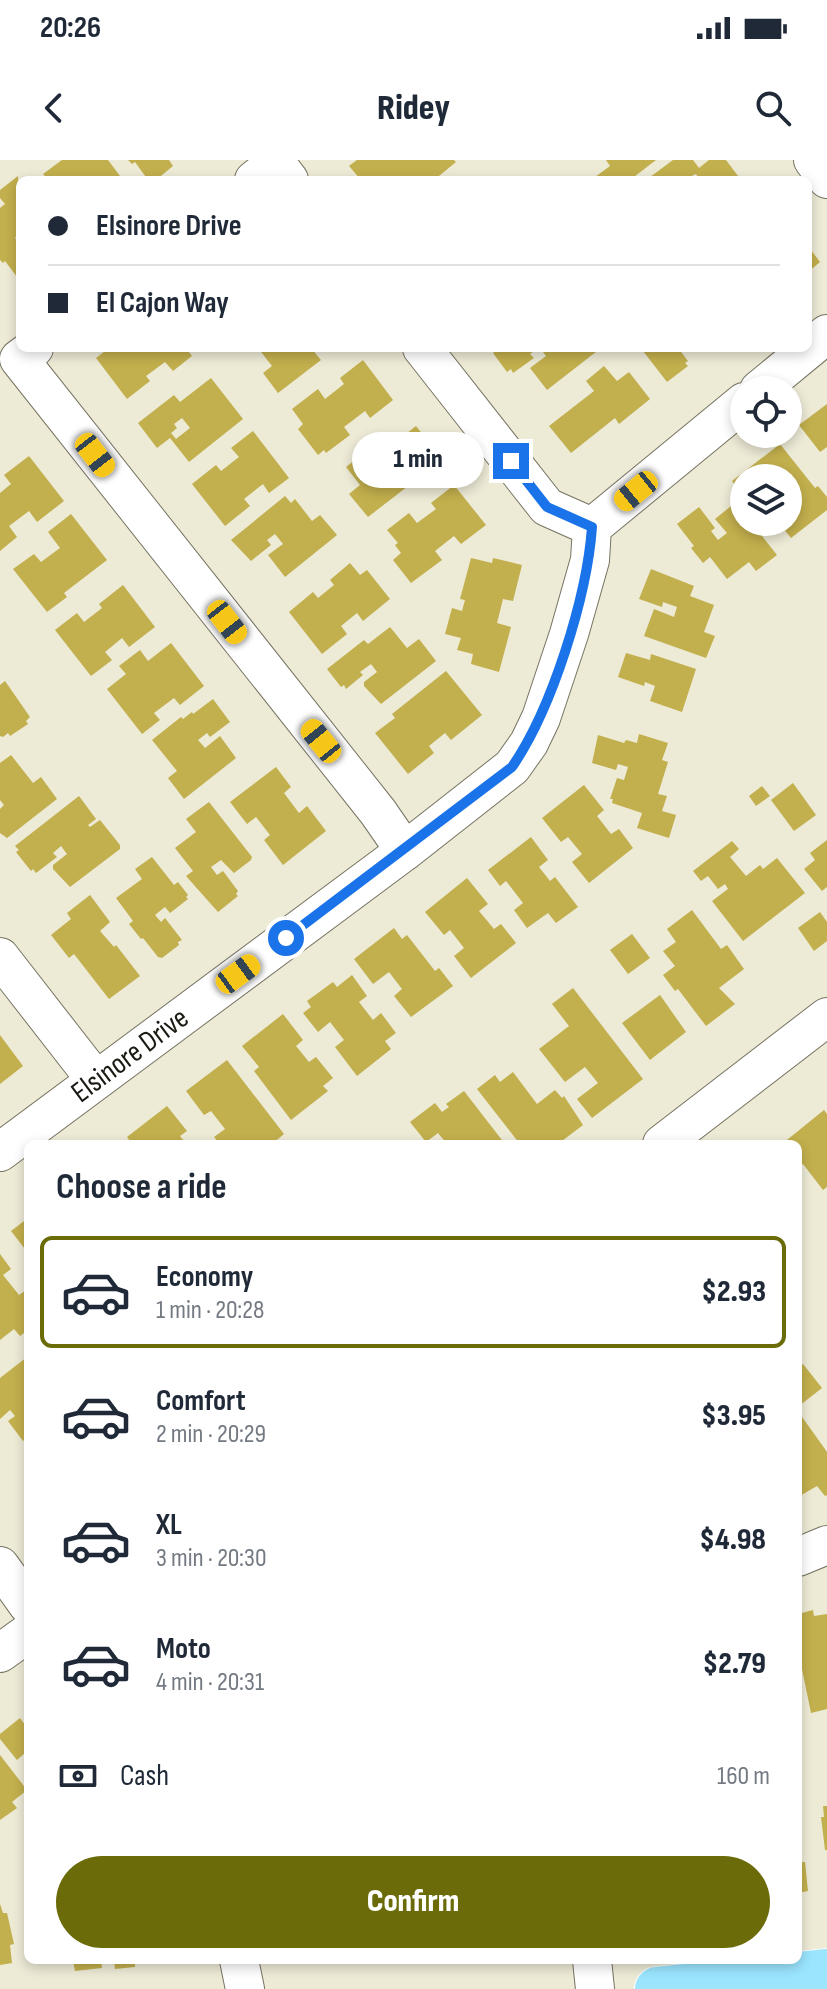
<!DOCTYPE html>
<html lang="en">
<head>
<meta charset="utf-8">
<style>
  body { margin:0; font-family:"Sofia Sans Condensed",sans-serif; background:#f2f2f3; color:#1f2937; height:100vh; display:flex; flex-direction:column; font-size:30px; white-space:nowrap }
  * { box-sizing:border-box; margin:0 }
  p { font-size:26px; color:#747a83 }
  .icon { flex:none; width:44px; height:44px; fill:none; stroke:currentColor; stroke-width:2; stroke-linecap:round; stroke-linejoin:round }
  .map { position:relative; flex:1; overflow:hidden }
  .sheet { position:absolute; left:24px; top:980px; width:778px; height:824px; display:flex; flex-direction:column; background:#fff; border-radius:12px; box-shadow:0 4px 12px #0003 }
  .sheet>* { flex:none }
  .top-card { position:absolute; left:16px; top:16px; width:796px; height:176px; border-radius:12px; box-shadow:0 4px 12px #0003; display:grid; align-content:center; height:176px; padding:0 32px; background:#fff }
  .buttons { position:absolute; left:730px; top:216px; display:grid; gap:16px }
  .buttons a { display:grid; place-items:center; width:72px; height:72px; border-radius:50%; background:#fff; box-shadow:0 4px 12px #0003; font-size:40px }
  .end { position:absolute; width:36px; height:36px; margin:-18px; border:10px solid #1a73e8; background:#fff; box-shadow:0 0 0 4px #fff }
  .from { border-radius:50% }
  .bubble { position:absolute; height:56px; border-radius:28px; background:#fff; box-shadow:0 4px 12px #0003; font-size:26px; font-weight:800; line-height:56px; text-align:center }
  .car { position:absolute; width:24px; height:48px; margin:-24px -12px; border-radius:10px; box-shadow:0 0 6px 2px #0007; background:linear-gradient(#f5c518 24%,#345 0 40%,#f5c518 0 76%,#345 0 86%,#f5c518 0) }
  .top-card b { display:flex; align-items:center; gap:28px; height:76px; font-size:30px }
  .top-card b+b { border-top:2px solid #e0e1e3 }
  .top-card i { width:20px; height:20px; background:#1f2937 }
  ul { padding:0; list-style:none }
  li { display:flex; align-items:center; gap:24px; height:112px; margin:0 16px 12px; padding:0 16px; border:4px solid transparent; border-radius:12px }
  li div { flex:1 }
  li b { display:block; font-size:30px }
  li em { font-style:normal; font-weight:800 }
  li.active { border-color:#6b6b09 }
  li>.icon { width:72px; height:72px; stroke-width:1.5 }
  h2 { padding:0 32px; font-size:36px; line-height:96px }
  .pay { display:flex; align-items:center; gap:20px; height:88px; padding:0 32px; font-size:30px }
  .pay p { margin-inline-start:auto }
  .action { display:flex; gap:16px; margin-top:auto; padding:16px 32px }
  .action a { flex:1; height:92px; border-radius:48px; background:#6b6b09; color:#fff; font-size:32px; font-weight:800; line-height:92px; text-align:center }
  .status { display:flex; justify-content:space-between; align-items:center; height:56px; padding:0 40px; background:#fff; direction:ltr }
  .status svg { height:22px; fill:currentColor }
  header { display:flex; justify-content:space-between; align-items:center; height:104px; padding:0 32px; background:#fff; font-size:36px; font-weight:800 }
  .map>svg:first-child { display:block }
  .building { fill:#c2af4d; fill-rule:evenodd }
  .lines { fill:none; stroke-linecap:round; stroke-linejoin:round }
  .minor-casing { stroke:#767361; stroke-width:40 }
  .major-casing { stroke:#fff; stroke-width:46 }
  .minor { stroke:#fff; stroke-width:38 }
  .major { stroke:#9be5ff; stroke-width:44 }
  .route { stroke:#1a73e8; stroke-width:10 }
  .labels { text-anchor:middle; dominant-baseline:central; stroke-width:8; stroke-linejoin:round; paint-order:stroke }
  .street-label { font-size:30px; fill:#1a1912; stroke:#fbf7e3 }
</style>
</head>
<body>
<div class="status"><b>20:26</b><svg viewBox="0 0 49 12"><path d="M0 12V9h3v3zM5 12V6h3v6zM10 12V3h3v9zM15 12V0h3v12zM26 1h20v11H26zM47 4h2v5h-2z"/></svg></div>
<header><svg class="icon" aria-label="back" viewBox="0 0 24 24"><path d="M15 5l-7 7 7 7"/></svg>Ridey<svg class="icon" aria-label="search" viewBox="0 0 24 24"><circle cx="10" cy="10" r="6"/><path d="M15 15l6 6"/></svg></header>
<div class="map">
<svg width="827" height="1829" viewBox="0 0 827 1829">
  <rect width="100%" height="100%" fill="#edead6"/>
  <g class="building">
    <path d="M62 0H108L123 20H48L43 14Z"/>
    <path d="M128 0H169L173 6 156 20H148L135 2 132 4Z"/>
    <path d="M357 0H454L456 2 434 20H386L384 17 380 20H361L349 6Z"/>
    <path d="M606 0H656L630 20H591L610 6Z"/>
    <path d="M673 0H693L699 8 709 0H726L738 16 732 20H700L696 14 683 20H646Z"/>
    <path d="M18 16 20 74 15 78 20 85V121L5 101 3 103 0 100V48L5 44 0 38V30Z"/>
    <path d="M808 86 820 102 808 112Z"/>
    <path d="M109 188H186L192 196 173 211 165 202 146 216 150 221 127 239 96 198Z"/>
    <path d="M258 188H311L321 200 278 233 263 213 272 206Z"/>
    <path d="M500 188H538L530 194 534 198 513 213 511 209 507 212 493 193Z"/>
    <path d="M540 188H601L547 230 530 208 546 196Z"/>
    <path d="M638 188H678L688 201 685 203 688 206 667 222 643 191 641 192Z"/>
    <path d="M363 200 393 240 370 258 365 251 344 267 350 275 326 293 324 290 318 295 298 269 303 264 292 249 318 229 325 239 344 224 340 218Z"/>
    <path d="M604 206 617 221 629 212 650 239 619 264 615 258 571 293 549 266 594 231 586 221Z"/>
    <path d="M211 218 243 259 189 302 170 278 157 288 138 263 174 235 180 242ZM182 258 190 268 176 279 171 273 177 268 174 264Z"/>
    <path d="M827 244V287L820 292 799 265Z"/>
    <path d="M416 266 439 295 418 311 421 316 368 357 349 334 360 325 346 307 366 291 373 300Z"/>
    <path d="M253 271 289 318 269 333 263 324 244 339 250 346 225 366 192 324 216 305 221 311 239 297 231 288Z"/>
    <path d="M780 284 815 328 818 326 827 337V350L791 378 778 362H788V318H744V337L732 321Z"/>
    <path d="M29 296 64 341 37 362 29 351 9 366 17 377 0 391V333L11 324 4 315Z"/>
    <path d="M454 325 486 365 461 384 454 376 435 391 442 400 411 423 393 400 401 393 395 385 398 383 387 370 409 353 417 363 436 349 431 343Z"/>
    <path d="M285 336 291 343 295 339 312 361 320 355 337 375 285 417 268 395 283 384 275 374 267 380 271 385 251 401 231 380Z"/>
    <path d="M736 342 744 352V362H751L777 395 756 411 749 402 727 419 710 397 703 403 691 388 694 386 677 364 699 347 715 368 711 371 718 380 727 373 715 359Z"/>
    <path d="M71 354 107 400 64 433 67 437 47 452 13 409 34 394 41 402 60 388 48 372Z"/>
    <path d="M471 398 492 403 493 398 522 405 513 441 503 439 497 463 511 467 499 512 471 504 473 494 457 490 461 478 445 474 452 448 462 451 465 440 460 439Z"/>
    <path d="M350 403 360 415 367 410 390 439 363 461 357 453 341 466 347 474 322 494 289 452 313 432 318 438 334 425 330 420Z"/>
    <path d="M651 409 694 426 690 436 714 445 704 472 715 476 706 498 644 476 654 449 674 457 677 447 663 442 662 447 639 439Z"/>
    <path d="M123 425 155 467 129 487 122 478 105 492 112 500 91 516 55 470 77 453 84 462 102 448 99 444Z"/>
    <path d="M390 467 407 488 419 479 436 501 381 544 364 526V522L377 512 371 504 360 512 363 515 346 529 344 525 341 527 327 509 364 480 368 484Z"/>
    <path d="M171 483 204 526 180 545 174 538 154 553 160 560 142 574 107 529 126 514 119 506 140 490 148 501Z"/>
    <path d="M626 493 650 500 651 494 696 509 682 552 650 541 655 526 645 522 644 526 618 517Z"/>
    <path d="M446 511 482 555 451 580 445 573 429 586 434 593 408 614 375 573 395 558 392 554Z"/>
    <path d="M5 521 30 557 26 561 28 564 10 576 8 573 3 577 0 576V525Z"/>
    <path d="M213 539 230 562 210 577 207 573 198 580 205 588 220 576 236 598 184 639 168 618 177 611 152 580 181 557 183 559 192 552 193 554Z"/>
    <path d="M639 574 668 583 662 600 668 602 658 634 667 636 662 651 676 655 669 678 637 668 642 653 612 643 613 639H610L617 618 624 620 628 607 618 604 616 610 592 603 598 575 624 583 626 580 637 583Z"/>
    <path d="M11 595 33 623 41 617 57 639 7 678 0 673V649L4 645 0 640V603Z"/>
    <path d="M276 607 291 627 284 633 299 653 307 646 326 671 283 705 264 680 270 675 256 657 247 664 230 642Z"/>
    <path d="M793 623 816 655 794 671 771 640Z"/>
    <path d="M584 625 604 650 597 656 611 674 619 669 633 688 589 723 572 702 582 694 568 677 561 682 542 658Z"/>
    <path d="M762 626 770 636 756 646 749 636Z"/>
    <path d="M79 636 96 659 88 665 90 667 100 660 120 685V689L70 727 53 709V705L67 694 61 686 53 693 57 697 36 713 33 709 31 711 16 692 19 690 15 686Z"/>
    <path d="M209 642 252 697 251 700 234 713 221 700 211 707 217 715 223 711 238 731 236 734 238 736 218 752 186 716 193 711 175 688 196 672 186 659Z"/>
    <path d="M531 677 548 700 539 707 550 721 555 717 578 747 556 763 548 753 527 768 514 750 523 743 506 721 500 726 488 710Z"/>
    <path d="M827 680V727L822 731 804 709 815 700 810 693Z"/>
    <path d="M732 681 739 689 730 697 746 716 760 705 763 709 777 698 805 733 743 781 712 741 728 729 725 724 718 729 708 716 701 721 693 711Z"/>
    <path d="M152 697 174 725 178 722 188 735 186 737 188 739 170 753 165 747 155 755 161 762 165 758 182 780 178 782 179 785 162 798 158 797 143 778 141 779 129 764 133 761 116 738 142 719 135 709Z"/>
    <path d="M467 718 488 744 479 751 494 769 501 764 516 783 471 818 454 796 464 788 450 770 444 775 425 752Z"/>
    <path d="M90 735 110 762 100 771 114 787 116 785 140 816 109 839 74 794 69 798 51 775 71 759 67 753Z"/>
    <path d="M692 750 721 789 727 785 744 809 719 828 735 844 706 866 678 829 675 831 663 815 675 806 663 791 676 782 667 769Z"/>
    <path d="M820 752 827 762V781L814 791 798 768Z"/>
    <path d="M394 768 402 779 407 775 435 811 439 808 453 826 411 857 394 836 402 829 389 812 373 824 354 799Z"/>
    <path d="M632 774 650 798 628 814 610 790Z"/>
    <path d="M352 815 367 836 359 842 373 860 381 853 396 873 385 881 391 889 357 916 335 887 344 880 330 862 318 872 303 853 311 847 307 841 333 822 337 827Z"/>
    <path d="M573 828 643 919 592 958 577 939 598 923 585 907 565 922 539 889 569 866 552 844Z"/>
    <path d="M660 835 686 872 650 900 622 863Z"/>
    <path d="M283 854 303 880 296 886 309 902 316 897 333 918 323 926 328 931 291 960 254 911 259 907 242 886Z"/>
    <path d="M0 875 23 906 0 924Z"/>
    <path d="M227 900 284 974 272 984H220L214 977 225 969 211 951 204 955 186 931Z"/>
    <path d="M513 912 537 944 555 930 562 938 564 936 583 965 558 984H520L477 929 495 915 500 922Z"/>
    <path d="M464 931 505 984H447L438 973 426 982 410 962 435 943 442 952 449 947 446 944Z"/>
    <path d="M167 946 187 971 180 976 186 984H132L127 977Z"/>
    <path d="M824 950 827 954V1027L823 1030 803 1004 798 1008V984H782Z"/>
    <path d="M28 1058V1093L11 1071Z"/>
    <path d="M0 1094 11 1109 3 1115 19 1135 26 1130 28 1133V1170L20 1176 14 1169 0 1180Z"/>
    <path d="M27 1197 28 1277 23 1281 8 1261 15 1256 10 1250 0 1259V1218Z"/>
    <path d="M803 1204 822 1228 799 1246 798 1208Z"/>
    <path d="M800 1254 827 1292V1335L825 1336 817 1326 798 1337Z"/>
    <path d="M813 1450 814 1456 827 1454V1549L811 1553 802 1509 798 1510V1454Z"/>
    <path d="M20 1558 28 1569V1597L25 1593 17 1600 0 1579V1574Z"/>
    <path d="M0 1595 27 1630 12 1642 17 1648 0 1660Z"/>
    <path d="M823 1646H827V1690H825L821 1657H824Z"/>
    <path d="M798 1702H805L808 1731 798 1733Z"/>
    <path d="M0 1744 3 1753H7L14 1784 10 1785 12 1803 0 1805Z"/>
    <path d="M73 1800H101L102 1808 75 1811Z"/>
    <path d="M114 1800H135V1807L115 1809Z"/>
  </g>
  <g class="lines">
    <g class="minor-casing">
      <g id="minor">
        <path d="M813 0 827 19"/>
        <path d="M254 20 276 3 289 20"/>
        <path d="M34 188 19 199 378 652 405 691"/>
        <path d="M422 188 547 347 592 367"/>
        <path d="M759 230 827 174"/>
        <path d="M0 797 95 919"/>
        <path d="M662 984 827 857"/>
        <path id="s1" d="M0 992 405 691 512 607 529 583 541 558 569 474 590 400 592 367 744 242"/>
        <path d="M798 1397 827 1385"/>
        <path d="M0 1406 28 1445"/>
        <path d="M0 1493 28 1473"/>
        <path d="M239 1800 245 1829"/>
        <path d="M592 1800 595 1829"/>
      </g>
    </g>
    <g class="major-casing">
      <path id="major" d="M657 1829 827 1811"/>
    </g>
    <use href="#minor" class="minor"/>
    <use href="#major" class="major"/>
  </g>
  <g class="lines">
    <path class="route" d="M286 778 512 607C552 549 587 437 592 367L547 347 511 301"/>
  </g>
  <g class="labels">
    <g class="street-label">
      <text stroke="none"><textPath href="#s1" startOffset="162">Elsinore Drive</textPath></text>
    </g>
  </g>
</svg>
<div class="buttons">
<a><svg class="icon" aria-label="locate" viewBox="0 0 24 24"><circle cx="12" cy="12" r="6"/><path d="M12 2v4M12 18v4M2 12h4M18 12h4"/></svg></a>
<a><svg class="icon" aria-label="layers" viewBox="0 0 24 24"><path d="M12 4l9 5-9 5-9-5zM3 14l9 5 9-5"/></svg></a>
</div>
<i class="end from" style="left:286px;top:778px"></i>
<i class="end" style="left:511px;top:301px"></i>
<div class="bubble" style="left:352px;top:272px;width:132px">1 min</div>
<i class="car" style="left:95px;top:295px;rotate:142deg"></i>
<i class="car" style="left:636px;top:331px;rotate:231deg"></i>
<i class="car" style="left:227px;top:462px;rotate:142deg"></i>
<i class="car" style="left:321px;top:581px;rotate:321deg"></i>
<i class="car" style="left:238px;top:814px;rotate:54deg"></i>
<div class="top-card">
<b><i class="from"></i>Elsinore Drive</b>
<b><i></i>El Cajon Way</b>
</div>
<section class="sheet">
<h2>Choose a ride</h2>
<ul>
<li class="active"><svg class="icon" aria-label="car" viewBox="0 0 24 24"><path d="M5 17H2v-5l4-1 3-4h7l3 4 3 1v5h-3M9 17h6M6 11h13"/><circle cx="7" cy="17" r="2"/><circle cx="17" cy="17" r="2"/></svg><div><b>Economy</b><p>1 min · 20:28</p></div><em>$2.93</em></li>
<li><svg class="icon" aria-label="car" viewBox="0 0 24 24"><path d="M5 17H2v-5l4-1 3-4h7l3 4 3 1v5h-3M9 17h6M6 11h13"/><circle cx="7" cy="17" r="2"/><circle cx="17" cy="17" r="2"/></svg><div><b>Comfort</b><p>2 min · 20:29</p></div><em>$3.95</em></li>
<li><svg class="icon" aria-label="car" viewBox="0 0 24 24"><path d="M5 17H2v-5l4-1 3-4h7l3 4 3 1v5h-3M9 17h6M6 11h13"/><circle cx="7" cy="17" r="2"/><circle cx="17" cy="17" r="2"/></svg><div><b>XL</b><p>3 min · 20:30</p></div><em>$4.98</em></li>
<li><svg class="icon" aria-label="car" viewBox="0 0 24 24"><path d="M5 17H2v-5l4-1 3-4h7l3 4 3 1v5h-3M9 17h6M6 11h13"/><circle cx="7" cy="17" r="2"/><circle cx="17" cy="17" r="2"/></svg><div><b>Moto</b><p>4 min · 20:31</p></div><em>$2.79</em></li>
</ul>
<div class="pay"><svg class="icon" aria-label="cash" viewBox="0 0 24 24"><path d="M3 7h18v10H3z"/><circle cx="12" cy="12" r="2"/></svg>Cash<p>160 m</p></div>
<div class="action"><a>Confirm</a></div>
</section>
</div>
</body>
</html>
